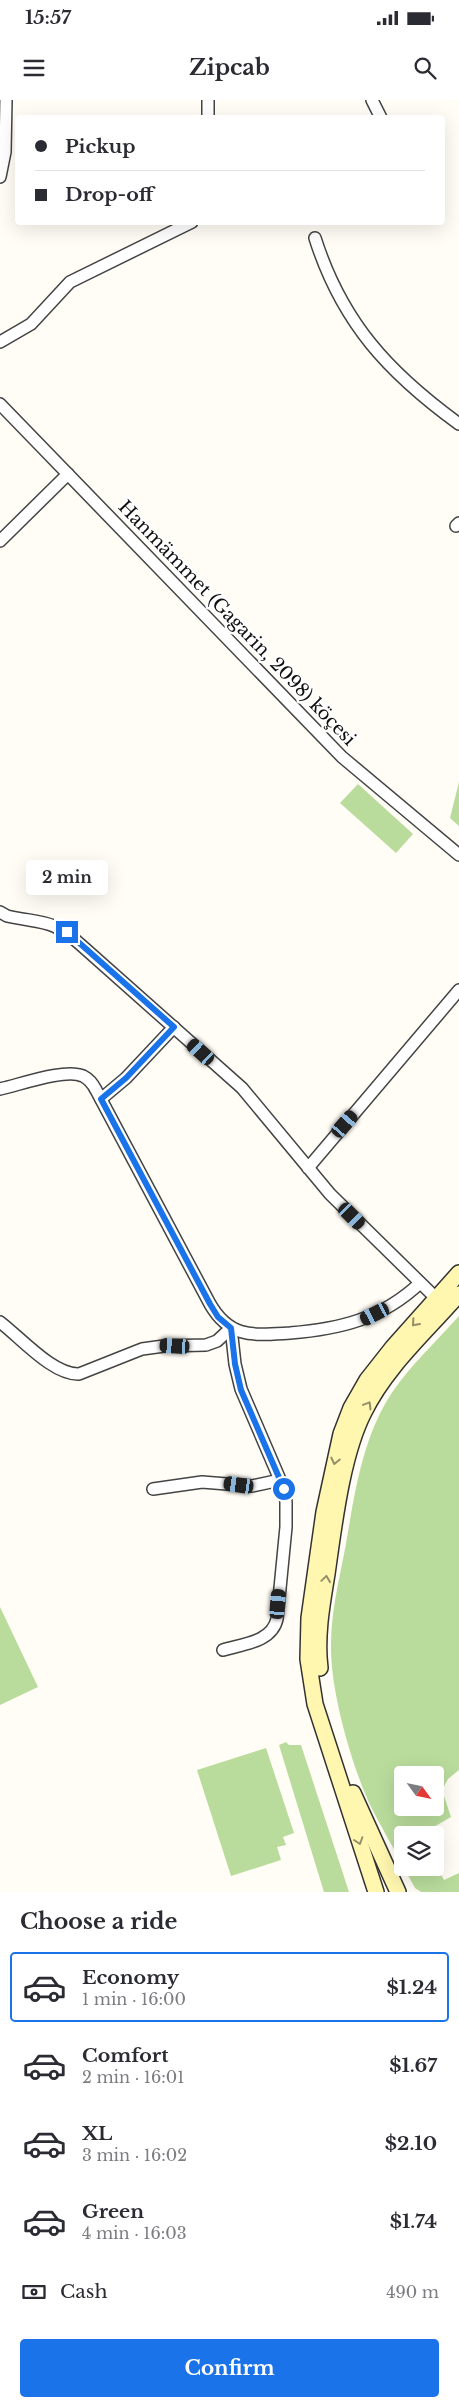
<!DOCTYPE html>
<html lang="en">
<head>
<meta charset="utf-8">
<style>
  body { margin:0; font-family:"Libre Baskerville",serif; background:#f2f2f3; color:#2b2b33; height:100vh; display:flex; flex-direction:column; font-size:19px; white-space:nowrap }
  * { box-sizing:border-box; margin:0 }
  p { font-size:16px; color:#7c7c81 }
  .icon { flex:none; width:28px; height:28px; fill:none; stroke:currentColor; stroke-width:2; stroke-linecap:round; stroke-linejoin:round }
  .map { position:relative; height:1792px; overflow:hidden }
  .panel { display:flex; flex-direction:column; background:#fff; flex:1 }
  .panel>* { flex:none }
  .top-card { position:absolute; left:15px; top:15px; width:430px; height:110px; border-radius:5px; box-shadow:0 5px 20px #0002; display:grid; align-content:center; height:110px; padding:0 20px; background:#fff }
  .needle { width:32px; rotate:123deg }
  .fabs { position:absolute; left:394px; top:1666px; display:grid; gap:10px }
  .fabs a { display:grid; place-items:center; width:50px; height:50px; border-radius:5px; background:#fff; box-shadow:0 5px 20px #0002; font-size:25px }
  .end { position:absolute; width:22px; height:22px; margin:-11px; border:6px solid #1a73e8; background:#fff; box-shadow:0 0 0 2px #fff }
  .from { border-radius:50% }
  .bubble { position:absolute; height:35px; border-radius:5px; background:#fff; box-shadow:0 5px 20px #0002; font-size:16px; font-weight:800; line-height:35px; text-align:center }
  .car { position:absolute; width:15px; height:30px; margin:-15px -8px; border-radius:6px; box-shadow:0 0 4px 1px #0007; background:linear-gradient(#222 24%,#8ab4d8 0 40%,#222 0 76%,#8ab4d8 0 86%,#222 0) }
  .top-card b { display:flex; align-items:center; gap:18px; height:48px; font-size:19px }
  .top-card b+b { border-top:1px solid #e1e1e2 }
  .top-card i { width:12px; height:12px; background:#2b2b33 }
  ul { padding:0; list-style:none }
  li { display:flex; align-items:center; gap:15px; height:70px; margin:0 10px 8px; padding:0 10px; border:2px solid transparent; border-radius:5px }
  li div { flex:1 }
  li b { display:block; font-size:19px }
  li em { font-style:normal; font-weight:800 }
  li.selected { border-color:#1a73e8 }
  li>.icon { width:45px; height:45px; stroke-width:1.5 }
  h2 { padding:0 20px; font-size:22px; line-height:60px }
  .pay { display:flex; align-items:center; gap:12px; height:55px; padding:0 20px; font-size:19px }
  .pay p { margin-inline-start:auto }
  .button { display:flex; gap:10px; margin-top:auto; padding:10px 20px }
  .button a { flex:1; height:58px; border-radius:5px; background:#1a73e8; color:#fff; font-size:20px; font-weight:800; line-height:58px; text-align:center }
  .status { display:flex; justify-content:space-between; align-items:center; height:35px; padding:0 25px; background:#fff; direction:ltr }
  .status svg { height:14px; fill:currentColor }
  header { display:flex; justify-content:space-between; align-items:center; height:65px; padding:0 20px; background:#fff; font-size:22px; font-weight:800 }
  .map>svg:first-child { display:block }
  .forest { fill:#b9dc9c; fill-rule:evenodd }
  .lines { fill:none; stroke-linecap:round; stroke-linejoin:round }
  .street-casing { stroke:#444; stroke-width:14 }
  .secondary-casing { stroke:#333; stroke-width:18 }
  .street { stroke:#fff; stroke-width:11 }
  .secondary { stroke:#fff6b0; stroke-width:15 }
  .oneway { stroke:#948f68 }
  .route { stroke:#1a73e8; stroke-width:6 }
  .labels { text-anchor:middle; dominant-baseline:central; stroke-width:5; stroke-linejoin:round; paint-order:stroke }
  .street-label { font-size:18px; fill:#111; stroke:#fff }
</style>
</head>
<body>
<div class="status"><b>15:57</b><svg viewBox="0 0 49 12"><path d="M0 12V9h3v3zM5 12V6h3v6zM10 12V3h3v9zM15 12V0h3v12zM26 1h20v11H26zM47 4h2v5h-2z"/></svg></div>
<header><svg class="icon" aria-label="menu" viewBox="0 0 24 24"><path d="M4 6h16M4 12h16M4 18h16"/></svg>Zipcab<svg class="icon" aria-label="search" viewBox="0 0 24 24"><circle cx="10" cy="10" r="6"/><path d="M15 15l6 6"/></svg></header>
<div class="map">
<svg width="459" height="1792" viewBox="0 0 459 1792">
  <rect width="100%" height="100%" fill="#fffdf5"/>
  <g class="forest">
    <path d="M459 682V726L450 718Z"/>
    <path d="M358 684 413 734 396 753 340 703Z"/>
    <path d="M459 1216V1670L448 1679 442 1690 451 1717 420 1735H402V1746L400 1748 402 1751V1764C392 1745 380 1725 370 1705 351 1663 330 1590 331 1544 331 1507 342 1469 348 1432 355 1390 363 1344 384 1306 401 1274 435 1243 459 1216ZM402 1675H435V1708H402Z"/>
    <path d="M0 1507 38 1587 0 1605Z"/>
    <path d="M286 1642 289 1645H301L349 1792H324L279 1645Z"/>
    <path d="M266 1648 294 1733 283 1737 286 1745 277 1747 281 1760 231 1776 197 1670Z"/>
    <path d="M435 1764 444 1780 459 1773V1792H421L415 1788 404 1768H435Z"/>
  </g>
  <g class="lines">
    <g class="street-casing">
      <g id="street">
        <path d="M372 0 381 18"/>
        <path d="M208 18V0"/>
        <path d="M0 77 5 52 6 0"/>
        <path d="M315 138C342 223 389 273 459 324"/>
        <path d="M0 242 31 224 70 182 192 122"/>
        <path d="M0 304 342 657 459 755"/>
        <path d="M456 426 459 423"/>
        <path d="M0 441 68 374"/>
        <path d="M0 812 7 816C43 824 51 818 81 845L242 988 330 1094 441 1203"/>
        <path d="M0 989C19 985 65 968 83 976 89 979 93 984 96 990L210 1204C230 1239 254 1235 290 1233 340 1229 382 1219 420 1183"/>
        <path d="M101 999 126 978 174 927"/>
        <path d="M308 1068 459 890"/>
        <path d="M0 1222C21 1238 53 1275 79 1274L142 1249 164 1246 206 1245 217 1241 231 1228"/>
        <path d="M153 1389 202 1382 252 1386 280 1380"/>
        <path d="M223 1550C243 1544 272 1542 277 1519L286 1427V1402L284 1389 241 1289 235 1264 231 1228"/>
      </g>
    </g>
    <g class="secondary-casing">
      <g id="secondary">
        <path d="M320 1568C316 1537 322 1504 327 1474 334 1425 342 1355 364 1312 386 1267 426 1232 459 1194"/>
        <path d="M353 1693 398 1792"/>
        <path d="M376 1792 315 1604 308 1559 309 1518 324 1412 341 1334 351 1308 367 1280 393 1247 459 1173"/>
      </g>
    </g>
    <use href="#street" class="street"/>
    <use href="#secondary" class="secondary"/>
  </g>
  <defs><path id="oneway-chevron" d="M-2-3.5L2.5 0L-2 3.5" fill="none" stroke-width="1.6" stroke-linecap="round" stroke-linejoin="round" transform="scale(1.25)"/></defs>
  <g class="oneway">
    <use href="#oneway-chevron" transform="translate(415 1223) rotate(132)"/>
    <use href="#oneway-chevron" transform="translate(368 1305) rotate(-59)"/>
    <use href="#oneway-chevron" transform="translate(335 1361) rotate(103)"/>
    <use href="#oneway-chevron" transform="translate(326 1479) rotate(-82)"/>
    <use href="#oneway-chevron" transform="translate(359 1741) rotate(72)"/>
  </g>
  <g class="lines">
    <path class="route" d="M67 832 174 927 126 978 101 999 210 1204 218 1217 231 1228 235 1264 241 1290 284 1389"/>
  </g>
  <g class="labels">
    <g class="street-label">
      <text transform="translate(237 523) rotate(46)">Hanmämmet (Gagarin, 2098) köçesi</text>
    </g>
  </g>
</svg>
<div class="fabs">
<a><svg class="needle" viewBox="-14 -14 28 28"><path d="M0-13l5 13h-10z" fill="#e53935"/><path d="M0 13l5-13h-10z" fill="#7c7c81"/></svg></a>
<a><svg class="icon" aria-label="layers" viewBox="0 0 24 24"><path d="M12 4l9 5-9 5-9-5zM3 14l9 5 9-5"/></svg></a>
</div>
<i class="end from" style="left:284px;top:1389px"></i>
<i class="end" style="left:67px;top:832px"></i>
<div class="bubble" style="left:26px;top:760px;width:82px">2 min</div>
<i class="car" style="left:201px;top:952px;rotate:312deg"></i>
<i class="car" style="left:345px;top:1024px;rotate:41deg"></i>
<i class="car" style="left:352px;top:1116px;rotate:135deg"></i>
<i class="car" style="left:375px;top:1214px;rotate:243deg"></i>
<i class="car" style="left:175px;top:1246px;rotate:273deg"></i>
<i class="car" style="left:239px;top:1385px;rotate:278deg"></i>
<i class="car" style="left:278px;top:1504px;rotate:5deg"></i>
<div class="top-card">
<b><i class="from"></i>Pickup</b>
<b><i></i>Drop-off</b>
</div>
</div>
<section class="panel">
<h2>Choose a ride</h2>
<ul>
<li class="selected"><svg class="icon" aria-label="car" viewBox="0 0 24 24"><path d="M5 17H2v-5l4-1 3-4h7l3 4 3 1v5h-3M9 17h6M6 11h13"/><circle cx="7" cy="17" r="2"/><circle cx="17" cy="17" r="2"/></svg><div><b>Economy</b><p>1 min · 16:00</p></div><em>$1.24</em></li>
<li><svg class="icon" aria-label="car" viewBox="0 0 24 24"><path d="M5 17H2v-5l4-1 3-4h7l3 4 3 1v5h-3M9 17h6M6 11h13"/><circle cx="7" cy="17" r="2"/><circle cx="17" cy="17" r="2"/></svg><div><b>Comfort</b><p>2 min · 16:01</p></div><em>$1.67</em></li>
<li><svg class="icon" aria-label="car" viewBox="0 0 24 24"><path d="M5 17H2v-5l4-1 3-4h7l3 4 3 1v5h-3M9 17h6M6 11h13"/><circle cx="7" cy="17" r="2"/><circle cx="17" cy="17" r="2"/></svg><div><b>XL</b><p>3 min · 16:02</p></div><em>$2.10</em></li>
<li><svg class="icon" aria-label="car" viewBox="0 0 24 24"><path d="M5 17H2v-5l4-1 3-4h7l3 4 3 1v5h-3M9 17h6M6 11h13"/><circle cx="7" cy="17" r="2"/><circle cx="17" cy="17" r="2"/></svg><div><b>Green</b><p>4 min · 16:03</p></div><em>$1.74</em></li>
</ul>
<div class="pay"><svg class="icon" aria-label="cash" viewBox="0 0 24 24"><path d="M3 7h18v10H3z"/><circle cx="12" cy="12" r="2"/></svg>Cash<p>490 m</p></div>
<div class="button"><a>Confirm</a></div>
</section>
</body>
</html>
